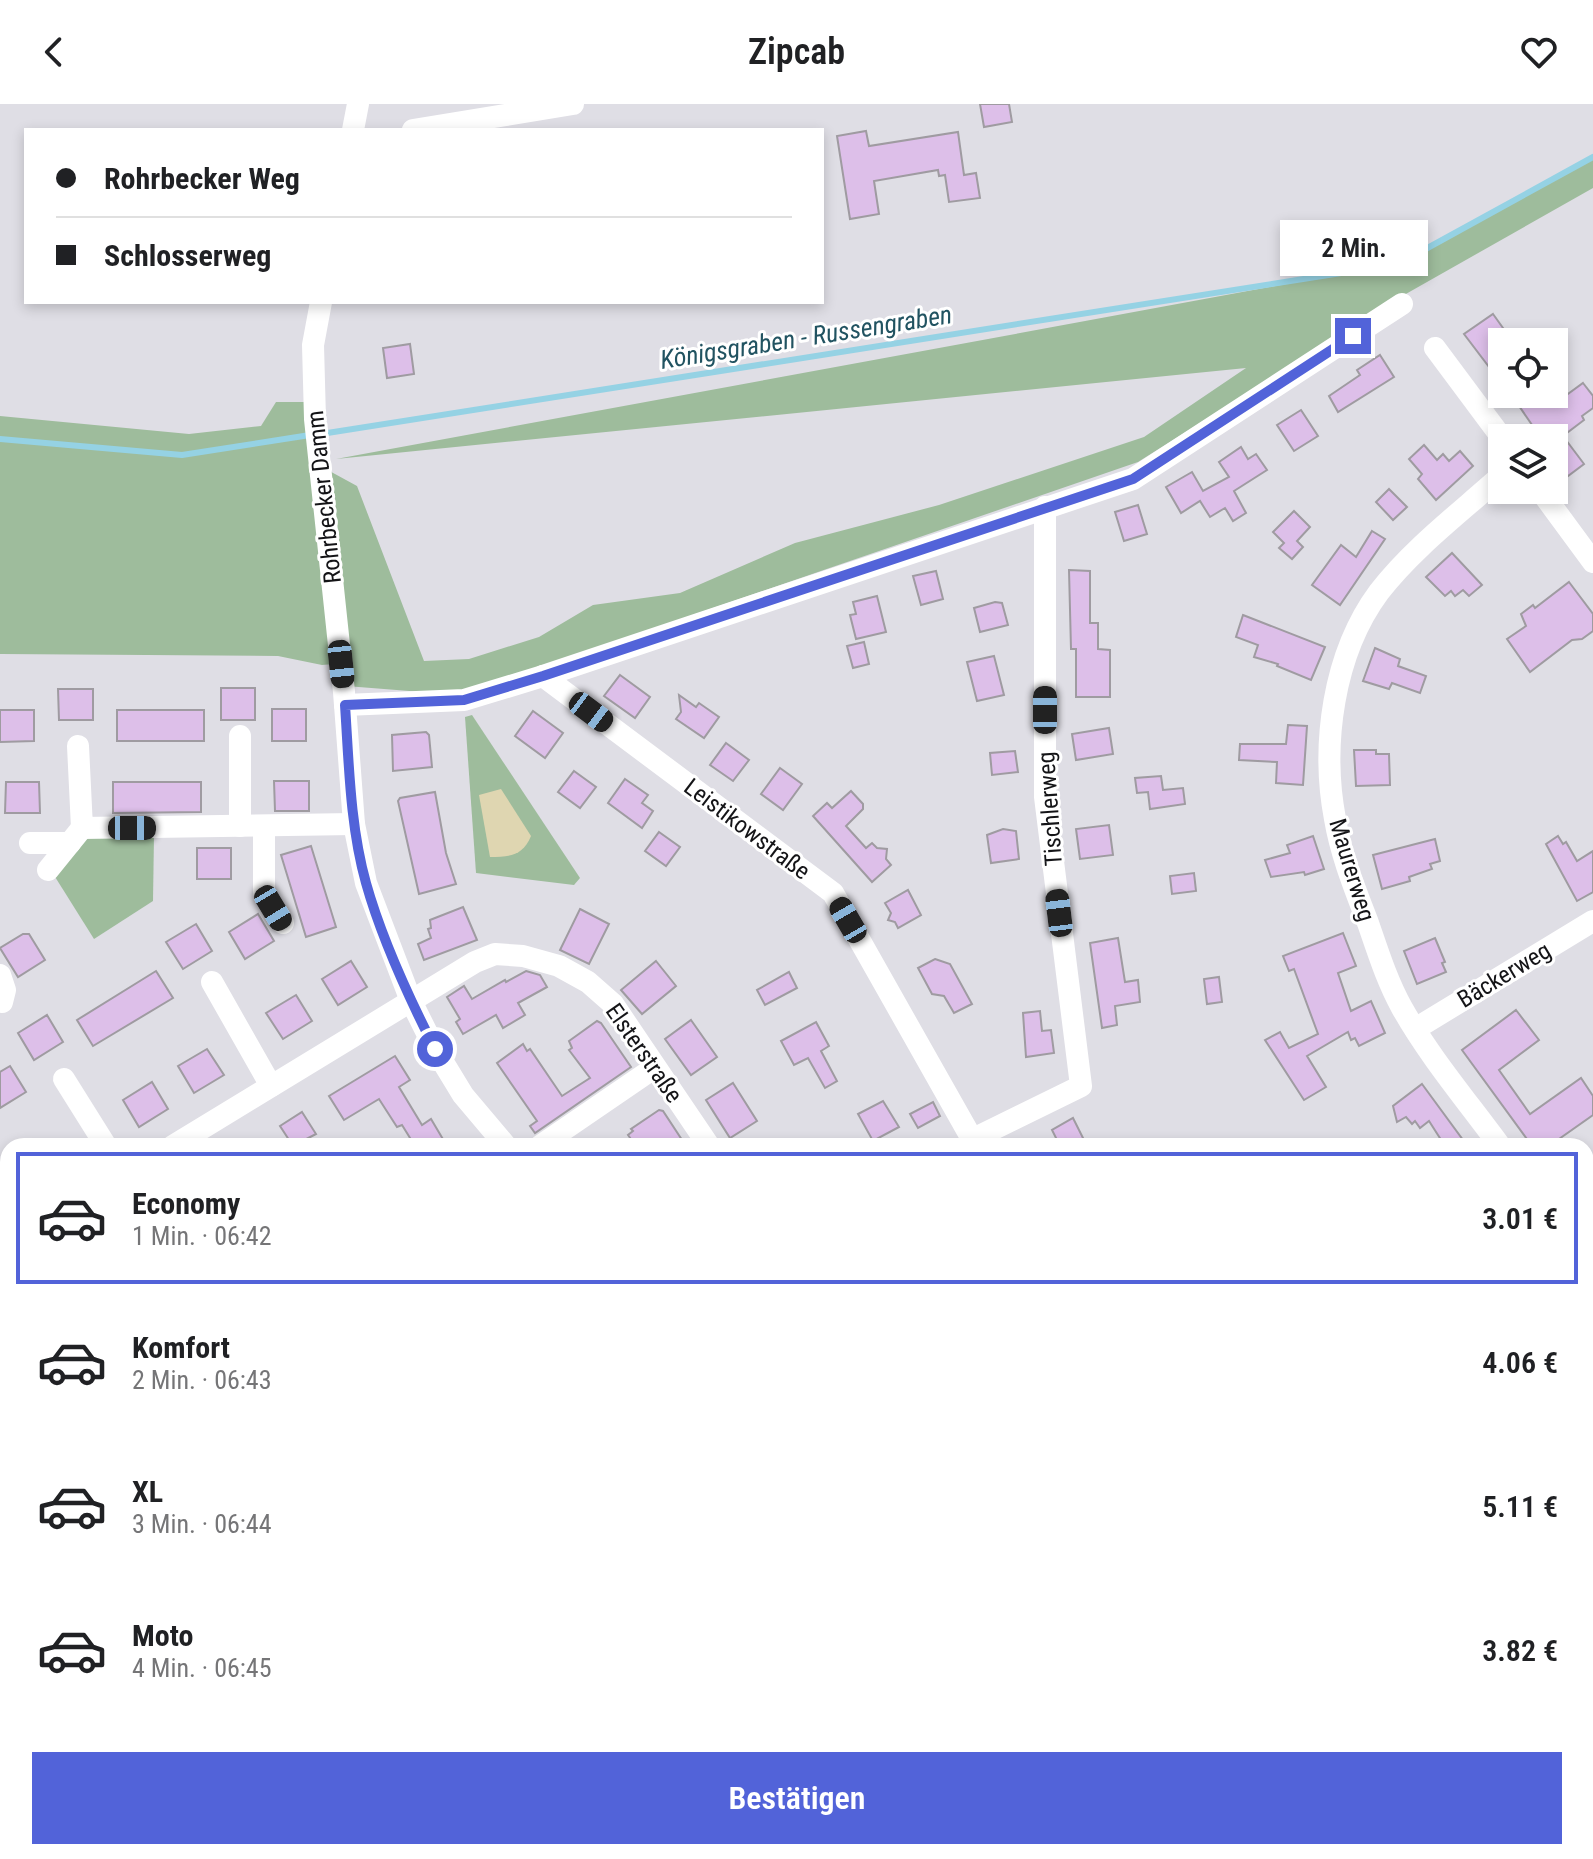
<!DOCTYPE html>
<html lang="de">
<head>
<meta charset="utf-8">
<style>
  body { margin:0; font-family:"Roboto Condensed",sans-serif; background:#f2f2f2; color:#202124; height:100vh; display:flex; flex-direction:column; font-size:30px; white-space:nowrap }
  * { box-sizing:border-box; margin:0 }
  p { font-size:26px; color:#757577 }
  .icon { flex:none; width:44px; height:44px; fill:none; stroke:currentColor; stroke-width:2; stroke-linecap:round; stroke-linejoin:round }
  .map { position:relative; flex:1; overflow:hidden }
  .sheet { position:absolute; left:0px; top:1034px; width:1594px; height:722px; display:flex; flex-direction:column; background:#fff; border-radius:24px 24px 0 0; box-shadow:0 4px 12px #0003 }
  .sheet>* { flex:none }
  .top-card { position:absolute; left:24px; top:24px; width:800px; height:176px; border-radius:0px; box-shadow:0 4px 12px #0003; display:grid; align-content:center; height:176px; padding:0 32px; background:#fff }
  .controls { position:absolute; left:1488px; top:224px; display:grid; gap:16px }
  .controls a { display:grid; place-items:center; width:80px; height:80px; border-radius:0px; background:#fff; box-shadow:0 4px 12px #0003; font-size:40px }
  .end { position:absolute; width:36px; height:36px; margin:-18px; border:10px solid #5263d9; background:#fff; box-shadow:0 0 0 4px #fff }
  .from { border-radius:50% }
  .bubble { position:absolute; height:56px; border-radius:0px; background:#fff; box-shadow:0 4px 12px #0003; font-size:26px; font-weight:600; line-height:56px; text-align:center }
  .car { position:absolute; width:24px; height:48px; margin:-24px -12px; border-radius:10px; box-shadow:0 0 6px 2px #0007; background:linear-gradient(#222 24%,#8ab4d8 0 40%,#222 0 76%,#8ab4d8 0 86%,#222 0) }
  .top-card b { display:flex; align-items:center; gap:28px; height:76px; font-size:30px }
  .top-card b+b { border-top:2px solid #e0e0e0 }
  .top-card i { width:20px; height:20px; background:#202124 }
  ul { padding:14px 0 0; list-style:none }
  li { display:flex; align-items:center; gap:24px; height:132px; margin:0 16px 12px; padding:0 16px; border:4px solid transparent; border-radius:0px }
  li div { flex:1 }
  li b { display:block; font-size:30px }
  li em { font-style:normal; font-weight:600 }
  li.current { border-color:#5263d9 }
  li>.icon { width:72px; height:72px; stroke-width:1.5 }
  .primary-button { display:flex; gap:16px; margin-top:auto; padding:16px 32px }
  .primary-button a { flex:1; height:92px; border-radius:0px; background:#5263d9; color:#fff; font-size:32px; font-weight:600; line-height:92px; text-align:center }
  header { display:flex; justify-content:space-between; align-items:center; height:104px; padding:0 32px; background:#fff; font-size:36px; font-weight:600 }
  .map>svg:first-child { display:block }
  .green { fill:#9ebc9c }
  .sand { fill:#dfd6b1 }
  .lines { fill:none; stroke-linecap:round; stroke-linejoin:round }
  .stream { stroke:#95d2e4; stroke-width:6 }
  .building { fill:#ddbfe9; stroke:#9f9ba1; stroke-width:2 }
  .minor { stroke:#fff; stroke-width:22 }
  .route { stroke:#5263d9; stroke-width:10 }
  .labels { text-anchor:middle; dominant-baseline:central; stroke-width:6; stroke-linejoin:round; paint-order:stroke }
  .street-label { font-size:24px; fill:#141417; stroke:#fff }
  .water-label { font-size:26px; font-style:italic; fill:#215361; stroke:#fff }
</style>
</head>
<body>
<header><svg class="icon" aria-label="back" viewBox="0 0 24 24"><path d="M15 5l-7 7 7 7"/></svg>Zipcab<svg class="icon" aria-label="heart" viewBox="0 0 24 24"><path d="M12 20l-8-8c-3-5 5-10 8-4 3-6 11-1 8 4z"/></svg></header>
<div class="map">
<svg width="1593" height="1755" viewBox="0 0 1593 1755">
  <rect width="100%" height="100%" fill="#dfdee5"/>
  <g class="green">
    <path d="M1593 53V84L1397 195 1138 358 460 591 346 582 334 560 322 561 278 552 0 550V312L189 330 261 322 276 298H307L313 358 357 382 424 557 469 555 539 533 593 501 680 489 795 439 939 401 1144 333 1246 264 336 355 1373 164 1422 147Z"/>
    <path d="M472 611 580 774 574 781 476 769 465 613Z"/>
    <path d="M154 731 153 797 94 835 52 768 84 734Z"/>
  </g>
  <path class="sand" d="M501 685 531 732C523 752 509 753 490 753L479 691Z"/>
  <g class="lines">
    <g class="stream">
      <path d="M321 330 1373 164 1422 147 1593 53"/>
      <path d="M0 335 182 351 310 331"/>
    </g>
  </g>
  <g class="building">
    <path d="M980 0H1009L1012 18 984 23Z"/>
    <path d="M866 27 869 42 958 28 964 71 976 69 980 94 949 98 945 71 939 72 938 66 874 77 879 110 850 115 837 32Z"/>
    <path d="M1493 210 1513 238H1502V280L1464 230Z"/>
    <path d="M410 240 414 270 387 274 383 244Z"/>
    <path d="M1380 251 1394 273 1338 308 1329 292 1360 271 1357 266Z"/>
    <path d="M1583 279 1593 292V304L1582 312 1584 316 1563 332 1584 360 1568 372 1554 353V334H1541L1517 299 1530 290H1543L1549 299 1554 295 1557 298Z"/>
    <path d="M1301 306 1318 332 1294 347 1277 321Z"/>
    <path d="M1424 341 1437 356 1443 350 1449 357 1460 347 1473 362 1436 396 1418 375 1422 370 1409 355Z"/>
    <path d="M1241 343 1248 355 1256 350 1267 366 1234 387 1246 409 1233 417 1225 404 1210 413 1200 397 1181 409 1166 383 1192 368 1203 387 1229 373 1219 358Z"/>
    <path d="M1389 385 1407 403 1393 416 1376 398Z"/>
    <path d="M1138 401 1147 430 1124 437 1115 408Z"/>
    <path d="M1294 407 1310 423 1297 437 1303 443 1292 455 1279 444 1284 439 1273 428Z"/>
    <path d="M1372 427 1385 435 1340 501 1312 481 1341 441 1356 453Z"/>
    <path d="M1452 449 1482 481 1469 492 1463 486 1455 492 1451 487 1445 492 1426 473Z"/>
    <path d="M1069 466 1090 467V519H1098V545L1110 546V593H1076V545H1071Z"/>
    <path d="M936 467 943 495 921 501 913 472Z"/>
    <path d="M1569 478 1593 510V527L1582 535 1572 536 1530 568 1507 535 1526 522 1521 510 1533 501 1535 504Z"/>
    <path d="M877 492 886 528 856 535 850 511 856 510 853 498Z"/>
    <path d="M995 498 1002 499 1008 521 980 528 974 504Z"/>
    <path d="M1243 511 1325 543 1311 576 1277 562 1278 560 1254 553 1258 541 1236 533Z"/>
    <path d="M864 538 869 560 853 564 847 542Z"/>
    <path d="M1375 544 1400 555 1398 562 1426 572 1420 589 1392 579 1389 585 1363 577Z"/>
    <path d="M994 552 1004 591 977 597 967 558Z"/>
    <path d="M620 571 650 593 635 614 604 592Z"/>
    <rect x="221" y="584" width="34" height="32"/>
    <path d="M58 585H93V616H59Z"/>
    <path d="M679 591 696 603 699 599 719 613 704 634 676 615 681 608Z"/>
    <rect x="272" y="605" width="34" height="32"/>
    <path d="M0 606H34V637L0 638Z"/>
    <rect x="117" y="606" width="87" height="31"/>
    <path d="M533 607 563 629 545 654 515 632Z"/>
    <path d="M1288 621 1307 622 1303 681 1276 679 1277 658 1239 656 1240 640H1286Z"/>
    <path d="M1109 624 1113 650 1076 656 1072 630Z"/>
    <path d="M426 628 429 631 432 663 393 667 392 631Z"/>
    <path d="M726 639 749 656 733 677 710 661Z"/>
    <path d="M1354 646H1376V650H1389L1390 681 1356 682Z"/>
    <path d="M1015 647 1018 668 992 671 990 649Z"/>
    <path d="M780 664 802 680 783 706 761 690Z"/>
    <path d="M574 667 596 683 580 704 558 688Z"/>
    <path d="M1161 672 1163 686 1183 684 1185 700 1150 705 1148 688 1137 689 1135 674Z"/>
    <path d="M625 675 648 691 642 699 653 707 642 724 608 699Z"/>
    <path d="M274 677H309V707H275Z"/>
    <path d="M6 678H39L40 709H5Z"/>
    <path d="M113 678H201V708L113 709Z"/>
    <path d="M851 687 863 700V705L846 722 866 744 872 739 877 744 887 745 886 755 891 761 872 778 813 712 827 699 832 704Z"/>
    <path d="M435 688 446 749 456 780 419 790 398 697 400 694Z"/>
    <path d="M1109 721 1113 751 1080 755 1076 725Z"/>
    <path d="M1003 725 1016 727 1019 755 991 759 987 731Z"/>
    <path d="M659 728 680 743 666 762 645 747Z"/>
    <path d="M1313 732 1324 765 1305 771 1304 768 1271 773 1265 756 1290 749 1287 741Z"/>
    <path d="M1558 732 1563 740 1566 738 1577 757 1593 747V788L1577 797 1546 740Z"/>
    <path d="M1435 735 1440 757 1430 760 1432 765 1409 773 1410 777 1382 785 1373 751Z"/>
    <path d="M311 742 336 823 306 833 281 751Z"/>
    <rect x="197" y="744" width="34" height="31"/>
    <path d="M1194 769 1196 787 1172 790 1170 772Z"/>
    <path d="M908 786 921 811 898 824 895 818 888 816 891 809 885 799Z"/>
    <path d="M463 803 477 836 424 856 418 840 431 834 428 825 431 824 430 816Z"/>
    <path d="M580 805 609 820 589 860 560 846Z"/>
    <path d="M258 810 274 837 245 855 229 828Z"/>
    <path d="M196 820 212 847 183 865 166 838Z"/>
    <path d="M1343 829 1356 862 1338 869 1351 907 1371 897 1385 929 1359 942 1355 934 1351 936 1348 928 1307 952 1326 983 1304 996 1265 936 1280 928 1289 944 1318 930 1294 865 1289 867 1283 852Z"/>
    <path d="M23 830H29L45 856 18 873 0 844Z"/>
    <path d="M1118 834 1125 878 1138 876 1140 898 1115 902 1117 921 1102 924 1090 839Z"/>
    <path d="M1435 834 1445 858 1442 859 1446 868 1417 880 1404 847Z"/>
    <path d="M935 855 950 860 972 900 954 909 944 892 932 890 918 864Z"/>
    <path d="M351 857 367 883 338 901 322 875Z"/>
    <path d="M656 857 676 882 642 910 621 886Z"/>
    <path d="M156 867 173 894 93 942 77 916Z"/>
    <path d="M526 867 540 871 547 883 518 899 525 911 503 924 496 911 463 930 456 918 460 915 447 893 464 882 472 895 505 876 506 878Z"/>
    <path d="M789 868 797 884 765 901 757 886Z"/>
    <path d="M1219 873 1222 898 1207 900 1204 875Z"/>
    <path d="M296 891 312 917 283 935 266 909Z"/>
    <path d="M1516 906 1539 936 1499 966 1530 1010 1581 974 1593 992V1011L1549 1042H1532L1462 946Z"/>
    <path d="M1040 907 1042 927 1051 926 1054 949 1026 953 1023 909Z"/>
    <path d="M47 911 63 938 34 956 18 929Z"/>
    <path d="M691 916 717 953 691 971 665 935Z"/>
    <path d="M597 917 601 919 631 963 535 1029 530 1022 537 1017 497 959 523 940 527 947 530 945 562 992 590 974 569 946 572 944 569 937Z"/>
    <path d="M816 918 829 942 821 947 837 977 825 984 808 954 794 961 781 937Z"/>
    <path d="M207 945 224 971 194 989 178 962Z"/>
    <path d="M395 952 410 976 399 983 422 1021 431 1015 447 1042H415L402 1021 397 1023 379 995 344 1016 329 992Z"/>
    <path d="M10 962 26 988 0 1004V968Z"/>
    <path d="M152 978 168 1005 139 1023 123 996Z"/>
    <path d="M733 979 757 1017 730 1034 706 996Z"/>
    <path d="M1422 980 1463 1036 1452 1042H1445L1429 1017 1420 1024 1415 1017 1412 1020 1406 1013 1397 1018 1393 1002Z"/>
    <path d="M883 997 899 1023 873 1037 858 1010Z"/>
    <path d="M933 998 940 1012 918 1024 910 1010Z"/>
    <path d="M659 1006 663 1007 686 1042H636L628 1031 633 1027 631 1025Z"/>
    <path d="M302 1008 316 1030 293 1042 280 1022Z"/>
    <path d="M1073 1014 1087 1042H1060L1052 1026Z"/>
  </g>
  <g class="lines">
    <g class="minor">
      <path d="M353 26 358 0"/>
      <path d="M413 26 573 0"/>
      <path d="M321 198 313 241 315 315 344 588 354 720 366 779 411 897 435 945 463 991 506 1042"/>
      <path d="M1435 244 1502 334"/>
      <path d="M1540 386 1593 458"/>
      <path d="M543 572 833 789 976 1042"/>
      <path d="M345 601 464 596 543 572 1133 375 1402 200"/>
      <path d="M240 632V722"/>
      <path d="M78 642 82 724 354 720"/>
      <path d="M264 722V788L283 819"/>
      <path d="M30 739H70"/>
      <path d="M48 766 82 724"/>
      <path d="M0 871 5 886 2 898"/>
      <path d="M212 878 271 982"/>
      <path d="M1415 925 1593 817"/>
      <path d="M64 975 106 1042"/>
      <path d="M973 1035 1081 982 1045 693V403"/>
      <path d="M173 1042 475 858 495 850 523 852 559 862 588 878 613 900 709 1042"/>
      <path d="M540 1042 654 964"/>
      <path d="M1500 1042C1467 997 1429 952 1402 904 1387 877 1378 848 1368 819 1355 785 1341 751 1335 715 1321 641 1333 550 1379 488 1413 444 1461 408 1502 371"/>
      <path d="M1586 1082 1593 1078"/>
      <path d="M0 1150 8 1145"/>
      <path d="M0 1187 8 1198"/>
      <path d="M1586 1506 1593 1502"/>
      <path d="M0 1599 8 1594"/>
      <path d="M411 1748 416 1755"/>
      <path d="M921 1748 925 1755"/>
      <path d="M1471 1748 1476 1755"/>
      <path d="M479 1755 491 1748"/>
      <path d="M1179 1755 1190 1748"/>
    </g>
  </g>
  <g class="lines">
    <path class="route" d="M435 945C408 892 382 836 366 779 350 722 349 660 345 601L464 596 543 572 1133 375 1353 232"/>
  </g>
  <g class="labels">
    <g class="street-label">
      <text transform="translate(324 393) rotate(-96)">Rohrbecker Damm</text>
      <text transform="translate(1050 705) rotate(-94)">Tischlerweg</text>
      <text transform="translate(747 725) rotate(37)">Leistikowstraße</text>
      <text transform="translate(1352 766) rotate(73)">Maurerweg</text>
      <text transform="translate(1504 871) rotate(-31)">Bäckerweg</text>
      <text transform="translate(644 949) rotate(55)">Elsterstraße</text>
    </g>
    <g class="water-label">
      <text transform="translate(806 233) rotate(-9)">Königsgraben - Russengraben</text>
    </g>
  </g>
</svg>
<div class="controls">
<a><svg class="icon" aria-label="locate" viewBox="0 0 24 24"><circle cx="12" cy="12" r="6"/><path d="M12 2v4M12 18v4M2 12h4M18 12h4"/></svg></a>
<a><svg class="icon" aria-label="layers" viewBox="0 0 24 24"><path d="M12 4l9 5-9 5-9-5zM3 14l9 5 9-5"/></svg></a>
</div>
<i class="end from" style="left:435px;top:945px"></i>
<i class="end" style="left:1353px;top:232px"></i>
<div class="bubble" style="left:1280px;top:116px;width:148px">2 Min.</div>
<i class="car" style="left:341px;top:560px;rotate:174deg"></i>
<i class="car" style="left:1045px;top:606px;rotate:0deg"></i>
<i class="car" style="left:591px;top:608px;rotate:127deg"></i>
<i class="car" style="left:132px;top:724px;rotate:90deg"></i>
<i class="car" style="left:273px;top:804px;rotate:149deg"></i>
<i class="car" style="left:1059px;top:809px;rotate:353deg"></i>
<i class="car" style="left:848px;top:816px;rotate:330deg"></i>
<div class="top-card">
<b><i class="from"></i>Rohrbecker Weg</b>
<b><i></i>Schlosserweg</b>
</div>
<section class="sheet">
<ul>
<li class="current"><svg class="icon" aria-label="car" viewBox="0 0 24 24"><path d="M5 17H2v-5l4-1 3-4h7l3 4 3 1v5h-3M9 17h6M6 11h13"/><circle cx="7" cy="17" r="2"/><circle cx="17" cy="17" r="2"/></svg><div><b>Economy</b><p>1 Min. · 06:42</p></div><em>3.01 €</em></li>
<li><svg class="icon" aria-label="car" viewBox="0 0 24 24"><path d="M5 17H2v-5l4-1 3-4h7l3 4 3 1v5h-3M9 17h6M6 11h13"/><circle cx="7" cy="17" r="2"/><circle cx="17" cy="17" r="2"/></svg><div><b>Komfort</b><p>2 Min. · 06:43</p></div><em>4.06 €</em></li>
<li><svg class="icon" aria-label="car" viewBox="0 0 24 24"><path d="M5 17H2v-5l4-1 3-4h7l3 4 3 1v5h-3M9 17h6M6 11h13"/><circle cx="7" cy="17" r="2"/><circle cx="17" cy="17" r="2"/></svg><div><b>XL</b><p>3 Min. · 06:44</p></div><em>5.11 €</em></li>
<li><svg class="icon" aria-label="car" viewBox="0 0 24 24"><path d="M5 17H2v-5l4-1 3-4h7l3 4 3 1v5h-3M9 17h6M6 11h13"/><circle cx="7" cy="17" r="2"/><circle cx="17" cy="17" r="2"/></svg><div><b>Moto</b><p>4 Min. · 06:45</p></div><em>3.82 €</em></li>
</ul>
<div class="primary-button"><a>Bestätigen</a></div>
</section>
</div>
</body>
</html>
